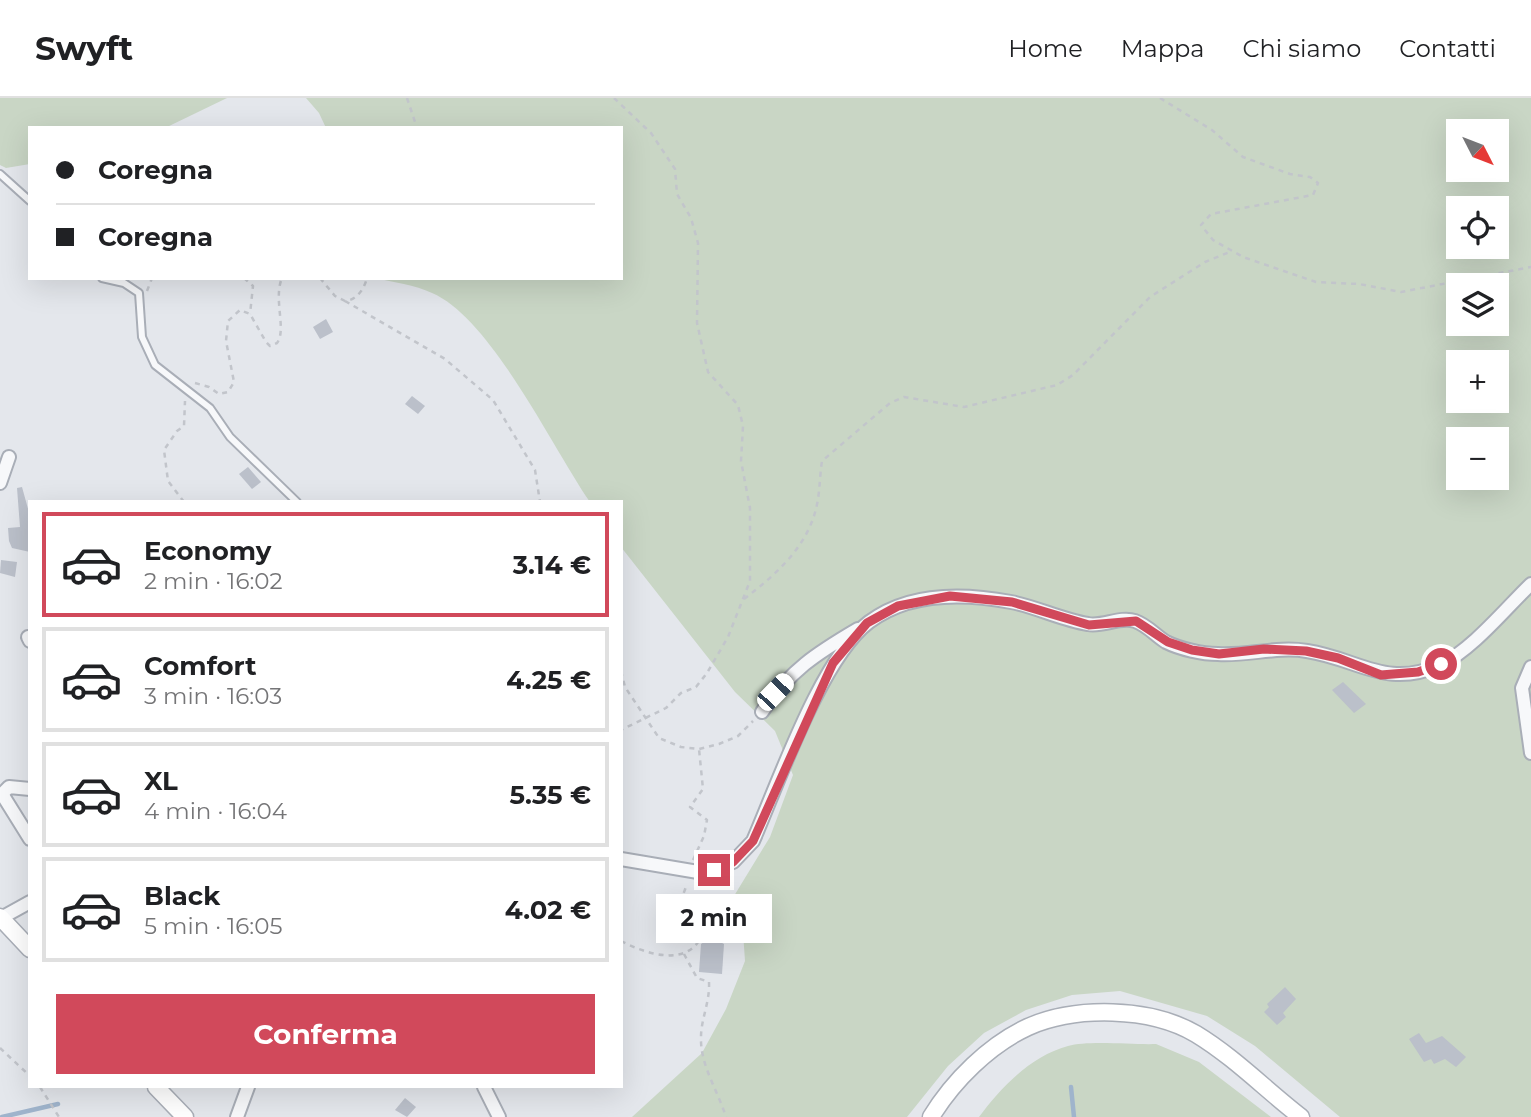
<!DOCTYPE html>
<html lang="it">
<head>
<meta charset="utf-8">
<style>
  body { margin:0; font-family:Montserrat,sans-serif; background:#f2f2f2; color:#202124; height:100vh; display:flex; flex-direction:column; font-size:26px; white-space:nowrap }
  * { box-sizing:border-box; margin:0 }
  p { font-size:23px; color:#757577 }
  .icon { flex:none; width:38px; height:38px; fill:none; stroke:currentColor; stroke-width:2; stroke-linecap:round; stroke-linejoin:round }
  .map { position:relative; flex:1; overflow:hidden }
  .side { position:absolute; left:28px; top:402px; width:595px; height:588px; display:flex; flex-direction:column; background:#fff; border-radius:0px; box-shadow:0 7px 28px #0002 }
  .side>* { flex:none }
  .top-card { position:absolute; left:28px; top:28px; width:595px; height:154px; border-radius:0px; box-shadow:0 7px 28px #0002; display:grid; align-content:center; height:154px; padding:0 28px; background:#fff }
  .needle { width:46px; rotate:132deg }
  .fabs { position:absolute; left:1446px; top:21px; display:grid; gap:14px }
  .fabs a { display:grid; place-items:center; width:63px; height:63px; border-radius:0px; background:#fff; box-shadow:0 7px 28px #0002; font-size:35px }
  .end { position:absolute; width:32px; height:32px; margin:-16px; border:9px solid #d1495b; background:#fff; box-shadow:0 0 0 4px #fff }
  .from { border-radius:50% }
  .bubble { position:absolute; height:49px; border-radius:0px; background:#fff; box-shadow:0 7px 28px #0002; font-size:23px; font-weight:700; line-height:49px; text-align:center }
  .car { position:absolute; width:21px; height:42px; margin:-21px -10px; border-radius:9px; box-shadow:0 0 5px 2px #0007; background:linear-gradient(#fff 24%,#345 0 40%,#fff 0 76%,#345 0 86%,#fff 0) }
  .top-card b { display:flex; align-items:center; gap:24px; height:66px; font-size:26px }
  .top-card b+b { border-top:2px solid #e0e0e0 }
  .top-card i { width:18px; height:18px; background:#202124 }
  ul { padding:12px 0 0; list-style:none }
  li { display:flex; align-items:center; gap:21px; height:105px; margin:0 14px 10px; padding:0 14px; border:4px solid #e0e0e0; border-radius:0px }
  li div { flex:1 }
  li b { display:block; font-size:26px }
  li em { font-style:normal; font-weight:700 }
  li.current { border-color:#d1495b }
  li>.icon { width:63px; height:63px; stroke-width:1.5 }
  .cta { display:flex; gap:14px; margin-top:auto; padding:14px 28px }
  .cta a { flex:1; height:80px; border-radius:0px; background:#d1495b; color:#fff; font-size:28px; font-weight:700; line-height:80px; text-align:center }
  header { display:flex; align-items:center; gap:42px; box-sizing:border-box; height:98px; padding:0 35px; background:#fff; border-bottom:2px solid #e0e0e0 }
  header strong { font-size:33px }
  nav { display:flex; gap:38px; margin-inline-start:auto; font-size:24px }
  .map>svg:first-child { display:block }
  .green { fill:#c9d6c5; fill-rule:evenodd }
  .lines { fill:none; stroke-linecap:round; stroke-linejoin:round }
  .stream { stroke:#9fb4cc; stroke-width:4.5 }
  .building { fill:#bbc0ca }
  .service-casing { stroke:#a9aeb7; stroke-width:10 }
  .minor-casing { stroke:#a9aeb7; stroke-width:16 }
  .secondary-casing { stroke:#a9aeb7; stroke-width:19 }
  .path { stroke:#c2c5cb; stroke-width:2.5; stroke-dasharray:5 5; stroke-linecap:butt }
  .service { stroke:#f7f8fa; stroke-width:6 }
  .minor { stroke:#f7f8fa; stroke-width:12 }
  .secondary { stroke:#fff; stroke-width:16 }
  .route { stroke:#d1495b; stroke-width:9 }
</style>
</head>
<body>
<header>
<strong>Swyft</strong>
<nav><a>Home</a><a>Mappa</a><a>Chi siamo</a><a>Contatti</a></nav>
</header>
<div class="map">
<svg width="1531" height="1019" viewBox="0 0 1531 1019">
  <rect width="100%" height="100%" fill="#e4e7ec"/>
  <g class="green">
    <path d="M0 0H227L165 30H30V66L6 70 0 67Z"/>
    <path d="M306 0H1531V1019H1340L1255 948 1207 918 1120 893 1072 897 1026 912 984 935 948 968 907 1019H632L702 955 726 911 745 863 743 834 734 798 770 739 793 677 775 633 735 594 621 449V404H590C552 349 491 220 432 195 415 187 393 184 375 180H621V30H326L319 15ZM1458 33H1496V72H1458ZM1458 110H1496V149H1458ZM1458 187H1496V226H1458ZM1458 264H1496V303H1458ZM1458 341H1496V380H1458Z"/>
    <path d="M1156 946 1199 964 1271 1019H979C1001 989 1031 958 1068 948 1088 942 1134 947 1156 946Z"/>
  </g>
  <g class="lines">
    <g class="stream">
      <path d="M1071 989 1074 1019"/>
      <path d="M2 1019 58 1006"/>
    </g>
  </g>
  <g class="building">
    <path d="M326 221 333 234 320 241 313 229Z"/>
    <path d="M412 298 425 308 418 316 405 306Z"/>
    <path d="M248 369 261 384 252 391 239 376Z"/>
    <path d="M22 389 30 418V454L12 450 9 443 8 430 20 429 17 390Z"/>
    <path d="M1 462 17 464 15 479 0 475Z"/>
    <path d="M1343 584 1366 606 1354 615 1332 592Z"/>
    <path d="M711 839 724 846 722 876 699 874 701 846Z"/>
    <path d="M1285 889 1296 901 1283 915 1286 919 1277 927 1264 914 1269 909 1267 906Z"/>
    <path d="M1419 935 1426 945 1442 938 1466 959 1456 969 1445 961 1434 966 1431 961 1424 964 1409 941Z"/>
    <path d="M405 1000 416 1009 407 1019 395 1012Z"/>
  </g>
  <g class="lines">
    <g class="service-casing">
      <g id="service">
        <path d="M0 76 30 103"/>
        <path d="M102 180 124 185 139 195 142 239 155 267 210 310 230 339 297 404"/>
      </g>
    </g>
    <g class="minor-casing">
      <g id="minor">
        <path d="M0 385 9 359"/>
        <path d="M28 539 30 543"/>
        <path d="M1531 569 1522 590 1531 655"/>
        <path d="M762 614C789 573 817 555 858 531"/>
        <path d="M30 691 9 689 2 696 30 741"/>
        <path d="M621 761 698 774 714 772 733 764 753 743C778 686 821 560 869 524 909 494 964 495 1011 504 1037 509 1062 522 1088 526 1103 529 1120 518 1135 523 1147 527 1156 538 1166 544 1180 551 1202 556 1218 556 1248 558 1277 548 1307 553 1359 561 1386 591 1440 567 1472 552 1506 510 1531 486"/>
        <path d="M1 820 30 804"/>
        <path d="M484 989 499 1019"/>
        <path d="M237 1019 248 989"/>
      </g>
    </g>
    <g class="secondary-casing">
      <g id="secondary">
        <path d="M0 819 30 851"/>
        <path d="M156 989 185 1019"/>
        <path d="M931 1019C953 983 989 947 1028 929 1076 908 1150 909 1196 936 1234 959 1266 992 1301 1019"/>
      </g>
    </g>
    <g class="path">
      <path d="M407 0 417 30"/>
      <path d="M614 0 651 35 675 71 677 96 691 120 698 145 697 225 708 274 738 307 743 328 741 363 750 410V483L728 539 707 575 696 589 681 595 666 610 621 632"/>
      <path d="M1160 0 1212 32 1243 59 1290 76 1310 79 1318 85 1313 97 1211 116 1201 127 1213 142 1243 159 1316 184 1359 186 1401 194 1531 169"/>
      <path d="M244 180 253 188 250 216"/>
      <path d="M320 180 335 198 345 203C357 202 364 191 367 180"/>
      <path d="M147 193 152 180"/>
      <path d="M345 203 445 261 493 302 535 372 540 404"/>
      <path d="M195 285 209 289 219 296 228 294 234 284 226 243 228 223 240 212 250 216 266 244 270 248 277 245C287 232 273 201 282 180"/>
      <path d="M184 404 168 383 164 352 177 333 184 328 185 303"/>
      <path d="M744 501C778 475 811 446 818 401 820 388 820 375 822 363L890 305 904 299 964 309 1057 287 1073 277 1150 199 1205 164 1232 153"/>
      <path d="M621 573 625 589 659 640 681 649 699 651 719 646 738 638 753 623"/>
      <path d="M693 762 704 738 707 722 690 709 703 691 699 651"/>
      <path d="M621 843C646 856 688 870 702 837L675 819 687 786"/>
      <path d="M684 856 697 880 709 884C710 904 701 921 701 939 700 967 718 993 726 1019"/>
      <path d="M0 950 30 978"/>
      <path d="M40 989 59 1019"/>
    </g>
    <use href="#service" class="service"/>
    <use href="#minor" class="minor"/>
    <use href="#secondary" class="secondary"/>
  </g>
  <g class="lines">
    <path class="route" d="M714 772 733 764 753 743 833 565 867 525 898 508 950 498 1012 504 1089 527 1136 523 1168 544 1192 552 1219 556 1264 551 1306 553 1338 560 1381 577 1418 574 1441 566"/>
  </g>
</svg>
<div class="fabs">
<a><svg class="needle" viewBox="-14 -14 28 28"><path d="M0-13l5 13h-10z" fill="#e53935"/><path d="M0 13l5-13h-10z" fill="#757577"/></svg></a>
<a><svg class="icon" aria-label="locate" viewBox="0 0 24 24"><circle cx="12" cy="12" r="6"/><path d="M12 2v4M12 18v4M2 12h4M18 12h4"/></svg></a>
<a><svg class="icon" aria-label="layers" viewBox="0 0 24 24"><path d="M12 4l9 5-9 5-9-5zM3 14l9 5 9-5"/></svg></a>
<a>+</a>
<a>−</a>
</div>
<i class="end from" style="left:1441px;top:566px"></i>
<i class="end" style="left:714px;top:772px"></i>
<div class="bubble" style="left:656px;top:796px;width:116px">2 min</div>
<i class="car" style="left:775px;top:594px;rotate:44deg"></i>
<div class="top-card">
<b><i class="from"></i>Coregna</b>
<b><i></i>Coregna</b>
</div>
<section class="side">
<ul>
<li class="current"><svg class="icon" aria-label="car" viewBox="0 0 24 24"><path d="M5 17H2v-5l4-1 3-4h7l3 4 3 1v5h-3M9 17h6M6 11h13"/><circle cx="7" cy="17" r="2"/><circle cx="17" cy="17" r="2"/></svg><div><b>Economy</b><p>2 min · 16:02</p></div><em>3.14 €</em></li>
<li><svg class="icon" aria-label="car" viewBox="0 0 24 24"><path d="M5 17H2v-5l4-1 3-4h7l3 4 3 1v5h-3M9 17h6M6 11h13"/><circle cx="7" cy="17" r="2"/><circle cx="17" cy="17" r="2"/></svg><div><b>Comfort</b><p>3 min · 16:03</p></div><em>4.25 €</em></li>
<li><svg class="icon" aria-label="car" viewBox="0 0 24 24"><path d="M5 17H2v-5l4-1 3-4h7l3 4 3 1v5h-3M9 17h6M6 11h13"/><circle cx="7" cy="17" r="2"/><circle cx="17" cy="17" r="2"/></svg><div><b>XL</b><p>4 min · 16:04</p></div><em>5.35 €</em></li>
<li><svg class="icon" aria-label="car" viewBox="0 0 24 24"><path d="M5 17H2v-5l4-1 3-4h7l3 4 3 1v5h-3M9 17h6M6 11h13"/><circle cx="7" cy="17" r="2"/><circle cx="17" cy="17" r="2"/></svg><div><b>Black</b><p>5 min · 16:05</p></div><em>4.02 €</em></li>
</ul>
<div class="cta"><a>Conferma</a></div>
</section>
</div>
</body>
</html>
